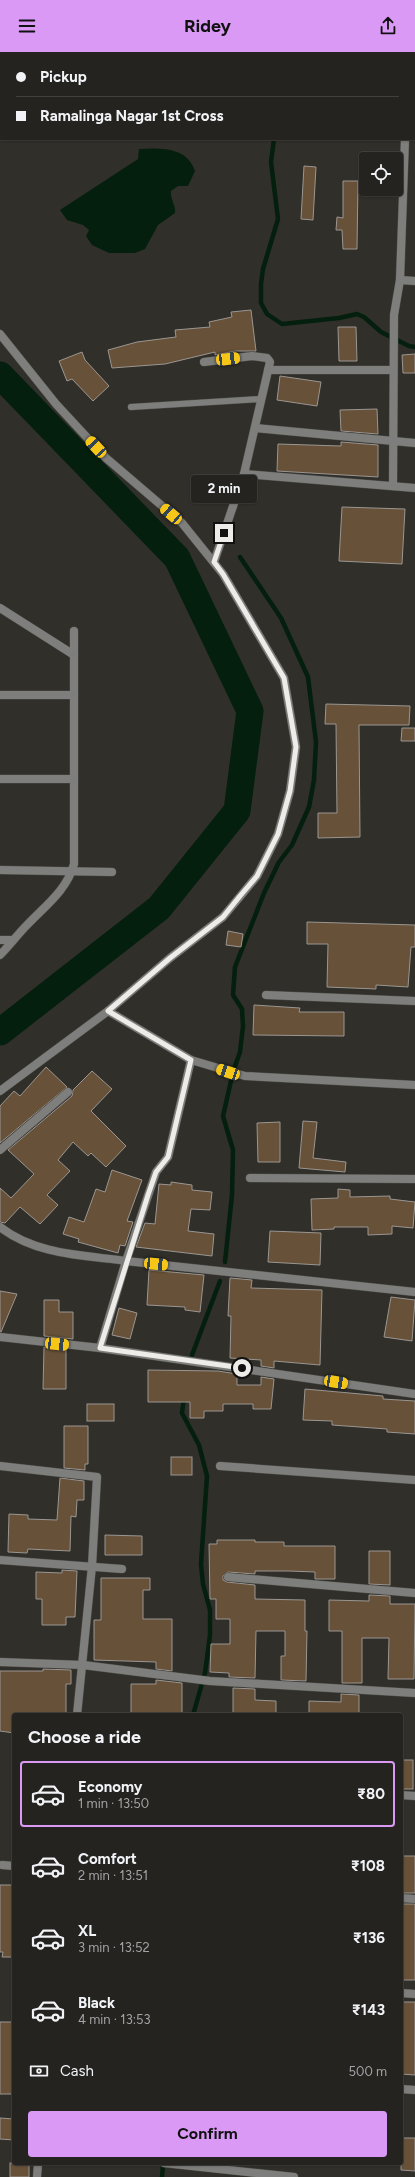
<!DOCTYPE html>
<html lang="en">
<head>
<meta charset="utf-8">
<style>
  body { margin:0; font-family:Figtree,sans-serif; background:#2c2b29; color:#f1f3f6; height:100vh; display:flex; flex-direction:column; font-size:15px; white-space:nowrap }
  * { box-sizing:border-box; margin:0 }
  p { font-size:13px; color:#a3a4a5 }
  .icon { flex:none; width:22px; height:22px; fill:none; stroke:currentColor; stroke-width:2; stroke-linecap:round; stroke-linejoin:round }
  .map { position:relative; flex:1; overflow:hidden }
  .details { position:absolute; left:12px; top:1661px; width:391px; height:452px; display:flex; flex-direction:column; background:#242320; border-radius:4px; box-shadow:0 1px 3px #0004,0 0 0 1px #41403e }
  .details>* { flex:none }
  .banner { position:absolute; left:0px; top:0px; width:415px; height:88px; box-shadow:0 1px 3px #0004,0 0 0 1px #41403e; display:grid; align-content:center; height:88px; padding:0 16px; background:#242320 }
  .controls { position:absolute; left:359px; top:100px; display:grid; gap:8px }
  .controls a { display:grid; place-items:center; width:44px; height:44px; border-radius:4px; background:#242320; box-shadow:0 1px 3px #0004,0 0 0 1px #41403e; font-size:20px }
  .end { position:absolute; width:18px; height:18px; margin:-9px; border:5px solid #edece9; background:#111; box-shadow:0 0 0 2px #111 }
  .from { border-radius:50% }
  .bubble { position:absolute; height:28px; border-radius:4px; background:#242320; box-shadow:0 1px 3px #0004,0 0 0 1px #41403e; font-size:13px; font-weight:700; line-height:28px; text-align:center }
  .car { position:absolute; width:12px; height:24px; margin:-12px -6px; border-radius:5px; box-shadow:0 0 3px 1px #0007; background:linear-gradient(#f5c518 24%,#345 0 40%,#f5c518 0 76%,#345 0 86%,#f5c518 0) }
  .banner b { display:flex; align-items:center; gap:14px; height:38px; font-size:15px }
  .banner b+b { border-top:1px solid #41403e }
  .banner i { width:10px; height:10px; background:#f1f3f6 }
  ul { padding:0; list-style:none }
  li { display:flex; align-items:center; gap:12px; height:66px; margin:0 8px 6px; padding:0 8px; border:2px solid transparent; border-radius:4px }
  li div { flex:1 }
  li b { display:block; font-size:15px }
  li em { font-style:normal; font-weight:700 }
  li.active { border-color:#db99f6 }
  li>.icon { width:36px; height:36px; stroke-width:1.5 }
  h2 { padding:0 16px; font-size:18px; line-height:48px }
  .pay { display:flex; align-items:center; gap:10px; height:44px; padding:0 16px; font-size:15px }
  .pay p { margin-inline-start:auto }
  .primary-button { display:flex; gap:8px; margin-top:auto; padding:8px 16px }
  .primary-button a { flex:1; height:46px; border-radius:4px; background:#db99f6; color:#111; font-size:16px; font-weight:700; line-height:46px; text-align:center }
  header { display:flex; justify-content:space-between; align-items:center; height:52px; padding:0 16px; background:#db99f6; color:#111; font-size:18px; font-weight:700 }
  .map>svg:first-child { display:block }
  .water { fill:#041f0e }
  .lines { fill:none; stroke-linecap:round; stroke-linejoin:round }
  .stream { stroke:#041f0e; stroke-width:4.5 }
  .river { stroke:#041f0e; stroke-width:27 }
  .building { fill:#675139; stroke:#9b9692 }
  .service-casing { stroke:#4e4d49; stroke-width:7 }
  .minor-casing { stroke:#4e4d49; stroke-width:9 }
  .tertiary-casing { stroke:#4e4d49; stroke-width:9 }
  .service { stroke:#7e7f7d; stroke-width:6 }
  .minor { stroke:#7e7f7d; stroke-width:8 }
  .tertiary { stroke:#7e7f7d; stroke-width:8 }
  .route { stroke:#edece9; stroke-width:5 }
</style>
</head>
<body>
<header><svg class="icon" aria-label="menu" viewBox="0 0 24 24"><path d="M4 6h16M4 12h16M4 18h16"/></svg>Ridey<svg class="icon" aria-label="share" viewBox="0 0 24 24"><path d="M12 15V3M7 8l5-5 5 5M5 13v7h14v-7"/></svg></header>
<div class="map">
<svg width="415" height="2125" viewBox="0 0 415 2125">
  <rect width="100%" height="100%" fill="#302f2a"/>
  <g class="water">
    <path d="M0 0H164L1 1V49Z"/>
    <path d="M139 97C161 96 187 95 195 119L188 134H178L171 139C170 147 176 153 175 161L158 173 145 197 135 201H109L92 193 86 184 89 178 83 173 67 168 60 158 138 107Z"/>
  </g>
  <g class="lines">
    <g class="stream">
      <path d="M272 0 273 1"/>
      <path d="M274 87 271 110 278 167 263 217 261 232V251L267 262 282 272 339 266 357 262 364 265 381 280 409 294 415 295"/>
      <path d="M235 1014 240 1000 243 974 242 957 233 943 235 915 264 841 279 810 292 793 309 755 314 728 316 690 308 625 281 566 240 505"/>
      <path d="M225 1210 232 1143 233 1098 223 1064 231 1029"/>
      <path d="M192 1303 220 1229"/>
      <path d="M184 1346 182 1361 199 1393 207 1424 201 1512 203 1532 210 1558V1583L205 1621 193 1663"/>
      <path d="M162 2125 163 2113"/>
    </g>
    <path class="river" d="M0 323 177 506 250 659 237 759 159 856 0 980"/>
  </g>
  <g class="building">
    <path d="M304 114 316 115 313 168 301 167Z"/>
    <path d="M343 129H358L357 197H343L342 178H336L337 165 343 166Z"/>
    <path d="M251 258 256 299H235L215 303V300L165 312 112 316 108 298 137 290 176 285 175 278 210 275 209 270 232 265 231 260Z"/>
    <path d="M338 275H356L357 309H339Z"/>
    <path d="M82 300 85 308 109 334 93 349 72 327 67 329 59 309Z"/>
    <path d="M415 302V321H403L402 303Z"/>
    <path d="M280 324 321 330 317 354 277 348Z"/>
    <path d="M377 357 378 382 341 379 340 358Z"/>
    <path d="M341 390 378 393V425L277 419 278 392 341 394Z"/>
    <path d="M342 455 405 457 402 512 339 509Z"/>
    <path d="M326 652 410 654 409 673H359L360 785 318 786V761H337L336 672H325Z"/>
    <path d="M402 676H415V689H401Z"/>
    <path d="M307 870 415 873V895H411L408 935 376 933V937L327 935 328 892H307Z"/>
    <path d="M228 879 243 882 241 895 226 893Z"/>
    <path d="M254 953 300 956 299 960H344V984L253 983Z"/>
    <path d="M46 1015 67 1035 0 1091V1054L14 1039 20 1044Z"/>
    <path d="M92 1019 112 1037 91 1059 126 1094 106 1115 91 1101 88 1104 73 1090 58 1108 70 1119 47 1143 58 1153 40 1172 20 1155 5 1171 0 1170V1136L11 1146 34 1122 8 1098 72 1044 73 1038Z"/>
    <path d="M303 1069 317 1070 313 1106 346 1110 345 1120 299 1116Z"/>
    <path d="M280 1070V1110H258L257 1071Z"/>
    <path d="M112 1118 142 1128 127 1169 133 1170 125 1194 120 1193 118 1201 78 1190 79 1187 63 1182 69 1165 84 1170 96 1137 105 1140Z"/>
    <path d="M171 1130 192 1133V1138L212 1140 210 1158 191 1157 188 1179 214 1182 212 1204 136 1195 145 1171 155 1172 159 1132 171 1133Z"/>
    <path d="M338 1137 350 1138V1145L390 1144V1147L415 1150 413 1176 392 1174V1182L368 1183V1175H334V1177L312 1178 311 1147 338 1146Z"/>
    <path d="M270 1179 321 1181 320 1213 268 1210Z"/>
    <path d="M149 1218 204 1223 200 1260 185 1258V1255L147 1253Z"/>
    <path d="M230 1226 252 1228 251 1236 322 1238 320 1313 274 1309V1316L261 1314V1308L230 1306 231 1264H228Z"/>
    <path d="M0 1239 17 1242 1 1280H0Z"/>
    <path d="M391 1245 415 1248 412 1289 384 1285Z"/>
    <path d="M44 1248H59V1260H73V1287L44 1284Z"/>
    <path d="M119 1256 137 1261 130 1287 112 1283Z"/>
    <path d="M44 1295 66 1298V1337H43Z"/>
    <path d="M148 1318 218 1319 237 1322V1333H261V1325L274 1327 271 1357H253V1352H223V1359H204V1366H190V1350H148Z"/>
    <path d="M305 1337 383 1344V1347L415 1349V1382L387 1380V1377L332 1373V1369L303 1368Z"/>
    <rect x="87" y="1352" width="27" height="17"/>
    <path d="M64 1374H88V1412H85V1418L64 1416Z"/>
    <rect x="171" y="1405" width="21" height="18"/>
    <path d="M60 1426 84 1429V1448H77L76 1465 71 1464 70 1499 28 1497 27 1501 8 1500 9 1462 28 1463V1467L57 1468Z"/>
    <path d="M105 1483 142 1484V1503H105Z"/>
    <path d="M217 1488H255V1490H284V1494H335V1527H315V1520L289 1519H255V1522L228 1520 223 1524V1528L227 1530 255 1533V1547L305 1548V1579H307L306 1629 281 1628V1604H285V1579H256L255 1626 229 1625V1621L210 1620 211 1592H230V1567H216V1547H210L209 1492H217Z"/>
    <path d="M369 1499H390V1533L369 1532Z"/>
    <path d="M62 1518 77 1519 75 1565H66V1573H42V1547H36V1520L62 1521Z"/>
    <path d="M101 1526H150V1538H143V1567H172V1619L156 1617V1610L94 1608V1568H101Z"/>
    <path d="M369 1543 390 1544V1552H415L414 1627H388L389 1586H362V1631H342V1579H329V1548L369 1549Z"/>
    <path d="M43 1617 71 1618V1632H66V1663L14 1662V1681L0 1679V1619H43Z"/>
    <path d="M156 1628 182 1631V1663H131V1632H156Z"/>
    <path d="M233 1636 255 1637V1648L276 1649V1663H233Z"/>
    <path d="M341 1642 359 1643V1663H309V1649L341 1650Z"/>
    <rect x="401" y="1708" width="12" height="29"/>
    <rect x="401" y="1804" width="14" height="37"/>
    <path d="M0 1833H14V1905H2L3 1900H0Z"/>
    <rect x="401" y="1852" width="14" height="76"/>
    <path d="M401 1950H415V2023L401 2022Z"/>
    <rect x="0" y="1970" width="14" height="72"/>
    <path d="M0 2066 14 2067V2088L0 2087Z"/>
    <path d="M401 2086H415V2119L401 2118Z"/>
    <rect x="10" y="2111" width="19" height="14"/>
  </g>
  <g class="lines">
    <g class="service-casing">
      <path id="service" d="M131 355 261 347"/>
    </g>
    <g class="minor-casing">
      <g id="minor">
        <path d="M408 1V0"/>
        <path d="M400 228 415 229"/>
        <path d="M204 310 252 304 267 306 270 310 244 422"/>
        <path d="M268 318H393"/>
        <path d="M255 376 415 391"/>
        <path d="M393 434 394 263 400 228 405 87"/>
        <path d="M0 556 74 603V812C67 838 45 854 27 873 18 882 10 893 0 903"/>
        <path d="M74 579V603"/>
        <path d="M0 643H74"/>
        <path d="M0 727H74"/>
        <path d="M0 818 112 820"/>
        <path d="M0 888H13"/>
        <path d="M266 943 415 949"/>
        <path d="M108 959 191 1008 245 1024 415 1033"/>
        <path d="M191 1008 168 1105 156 1120 126 1209 415 1240"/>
        <path d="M0 1098 68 1040"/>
        <path d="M250 1126 415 1127"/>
        <path d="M0 1175C36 1203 83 1203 126 1209L100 1296"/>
        <path d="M0 1285 100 1296 415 1342"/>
        <path d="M0 1414 97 1425 92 1514 77 1663"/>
        <path d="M220 1414 415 1428"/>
        <path d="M0 1508 122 1517"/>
        <path d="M228 1525 415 1541"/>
        <path d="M0 1610 83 1613 210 1629 415 1641"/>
        <path d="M401 1743 415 1744"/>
        <path d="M2 1813 14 1814"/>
        <path d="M401 1846 415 1847"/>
        <path d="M401 1941 415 1942"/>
        <path d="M401 2037 415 2038"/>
        <path d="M164 2111 294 2125"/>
        <path d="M37 2125 38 2111"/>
      </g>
    </g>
    <g class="tertiary-casing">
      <g id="tertiary">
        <path d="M0 282 56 352 106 406 182 471 223 522 284 626 296 695 290 739 278 782 257 824 223 865 170 906 108 959 0 1039"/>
        <path d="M214 510 244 422 415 436"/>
      </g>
    </g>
    <use href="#service" class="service"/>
    <use href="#minor" class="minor"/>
    <use href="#tertiary" class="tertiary"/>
  </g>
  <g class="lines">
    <path class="route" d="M224 481 214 510 223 522 284 626 296 695 290 739 278 782 257 824 240 844 223 865 170 906 108 959 191 1008 168 1105 156 1120 148 1143 100 1296 242 1316"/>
  </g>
</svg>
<div class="controls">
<a><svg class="icon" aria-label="locate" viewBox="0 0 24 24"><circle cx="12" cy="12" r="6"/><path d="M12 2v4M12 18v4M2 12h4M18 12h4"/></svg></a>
</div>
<i class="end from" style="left:242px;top:1316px"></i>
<i class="end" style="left:224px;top:481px"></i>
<div class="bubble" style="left:191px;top:423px;width:66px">2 min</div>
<i class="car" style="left:228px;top:307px;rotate:83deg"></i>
<i class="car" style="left:96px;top:395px;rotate:317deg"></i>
<i class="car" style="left:171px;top:462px;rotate:311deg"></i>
<i class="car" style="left:228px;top:1020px;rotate:288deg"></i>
<i class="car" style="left:156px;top:1212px;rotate:95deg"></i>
<i class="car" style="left:57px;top:1292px;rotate:96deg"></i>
<i class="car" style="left:336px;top:1330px;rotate:99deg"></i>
<div class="banner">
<b><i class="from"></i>Pickup</b>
<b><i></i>Ramalinga Nagar 1st Cross</b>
</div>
<section class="details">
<h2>Choose a ride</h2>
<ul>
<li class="active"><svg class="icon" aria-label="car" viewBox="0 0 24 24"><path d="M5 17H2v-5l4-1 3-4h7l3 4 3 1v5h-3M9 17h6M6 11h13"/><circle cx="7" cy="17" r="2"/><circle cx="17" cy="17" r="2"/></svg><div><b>Economy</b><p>1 min · 13:50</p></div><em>₹80</em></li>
<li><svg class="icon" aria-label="car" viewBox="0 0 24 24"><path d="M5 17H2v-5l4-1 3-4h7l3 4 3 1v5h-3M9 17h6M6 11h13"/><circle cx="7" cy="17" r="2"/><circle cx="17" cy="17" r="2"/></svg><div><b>Comfort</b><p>2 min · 13:51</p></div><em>₹108</em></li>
<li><svg class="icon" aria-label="car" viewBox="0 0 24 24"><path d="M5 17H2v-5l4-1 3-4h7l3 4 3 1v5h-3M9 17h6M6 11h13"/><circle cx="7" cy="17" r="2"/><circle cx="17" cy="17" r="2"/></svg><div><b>XL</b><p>3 min · 13:52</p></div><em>₹136</em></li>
<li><svg class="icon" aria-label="car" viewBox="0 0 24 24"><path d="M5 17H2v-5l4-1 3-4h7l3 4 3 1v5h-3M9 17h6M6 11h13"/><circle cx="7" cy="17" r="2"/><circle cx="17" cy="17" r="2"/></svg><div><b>Black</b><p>4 min · 13:53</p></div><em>₹143</em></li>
</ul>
<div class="pay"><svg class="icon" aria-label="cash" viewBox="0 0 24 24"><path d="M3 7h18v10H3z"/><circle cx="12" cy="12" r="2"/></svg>Cash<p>500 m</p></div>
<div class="primary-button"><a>Confirm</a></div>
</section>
</div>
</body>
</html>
